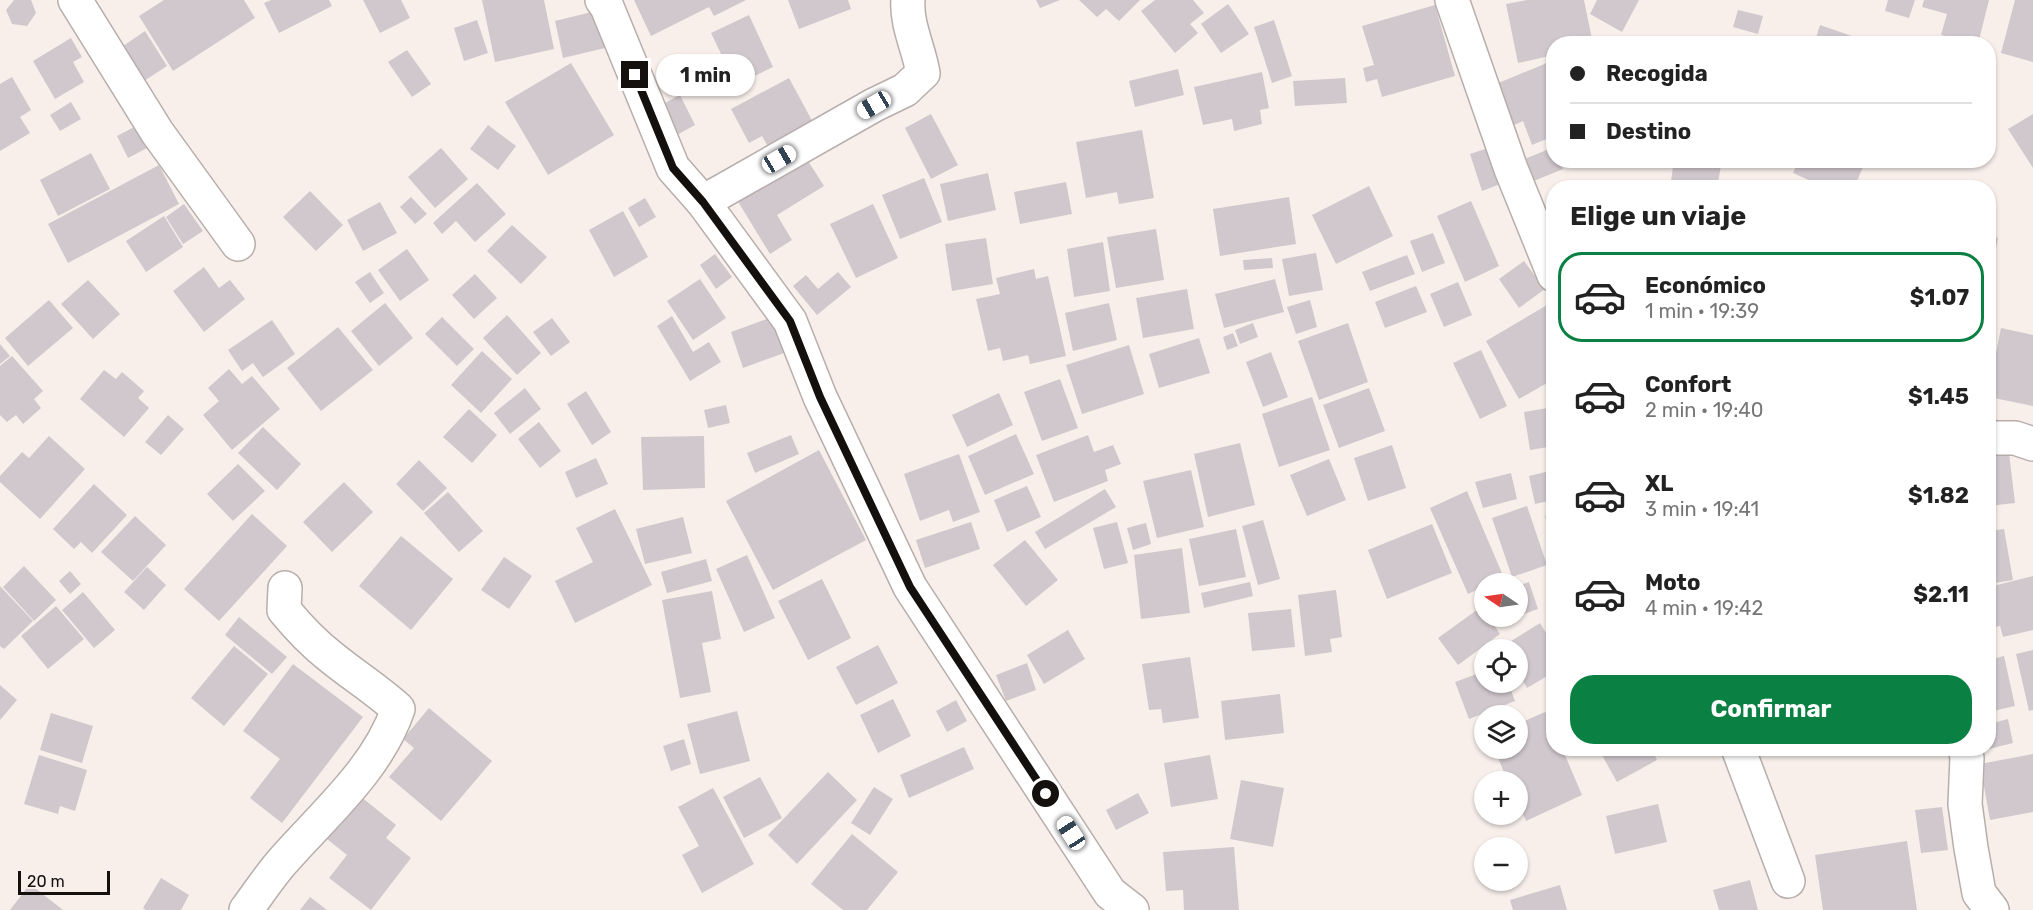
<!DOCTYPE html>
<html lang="es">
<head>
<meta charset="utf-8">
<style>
  body { margin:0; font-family:Rubik,sans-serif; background:#f2f2f2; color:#222; height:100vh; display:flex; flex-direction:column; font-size:22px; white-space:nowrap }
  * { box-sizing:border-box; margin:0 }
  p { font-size:20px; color:#767676 }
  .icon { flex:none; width:33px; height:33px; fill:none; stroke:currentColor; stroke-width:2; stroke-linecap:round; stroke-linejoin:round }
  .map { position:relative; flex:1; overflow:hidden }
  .drawer { position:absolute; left:1546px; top:180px; width:450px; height:576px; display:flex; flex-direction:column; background:#fff; border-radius:24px; box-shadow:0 2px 4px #0004 }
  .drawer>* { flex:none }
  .guide { position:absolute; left:1546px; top:36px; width:450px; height:132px; border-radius:24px; box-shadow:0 2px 4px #0004; display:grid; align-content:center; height:132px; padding:0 24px; background:#fff }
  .needle { width:39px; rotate:283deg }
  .controls { position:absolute; left:1474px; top:573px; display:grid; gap:12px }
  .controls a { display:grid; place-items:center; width:54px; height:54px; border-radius:50%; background:#fff; box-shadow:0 2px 4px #0004; font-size:30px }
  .scale { position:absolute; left:18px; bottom:15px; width:92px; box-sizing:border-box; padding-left:6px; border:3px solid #13100e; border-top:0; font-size:16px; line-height:21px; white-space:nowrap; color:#13100e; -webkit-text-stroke:4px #f8efeb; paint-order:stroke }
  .end { position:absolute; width:27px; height:27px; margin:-14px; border:8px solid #13100e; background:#fff; box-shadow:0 0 0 3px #fff }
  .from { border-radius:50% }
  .bubble { position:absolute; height:42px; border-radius:21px; background:#fff; box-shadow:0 2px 4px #0004; font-size:20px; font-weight:700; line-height:42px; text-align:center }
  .car { position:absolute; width:18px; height:36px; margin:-18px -9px; border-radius:8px; box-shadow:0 0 4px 2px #0007; background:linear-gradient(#fff 24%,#345 0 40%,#fff 0 76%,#345 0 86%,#fff 0) }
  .guide b { display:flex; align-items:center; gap:21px; height:57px; font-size:22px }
  .guide b+b { border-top:2px solid #e0e0e0 }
  .guide i { width:15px; height:15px; background:#222 }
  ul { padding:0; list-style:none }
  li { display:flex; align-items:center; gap:18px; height:90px; margin:0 12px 9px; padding:0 12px; border:3px solid transparent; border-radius:24px }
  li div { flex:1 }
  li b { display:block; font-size:22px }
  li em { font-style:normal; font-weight:700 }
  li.active { border-color:#0b8043 }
  li>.icon { width:54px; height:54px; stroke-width:1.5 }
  h2 { padding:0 24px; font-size:27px; line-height:72px }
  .button { display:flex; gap:12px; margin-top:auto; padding:12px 24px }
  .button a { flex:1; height:69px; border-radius:24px; background:#0b8043; color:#fff; font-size:24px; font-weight:700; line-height:69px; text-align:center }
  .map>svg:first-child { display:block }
  .building { fill:#d1c8cd }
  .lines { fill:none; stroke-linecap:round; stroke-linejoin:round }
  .minor-casing { stroke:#b7aeab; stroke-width:36 }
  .minor { stroke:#fff; stroke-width:33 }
  .route { stroke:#13100e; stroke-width:8 }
</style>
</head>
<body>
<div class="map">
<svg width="2033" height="910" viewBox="0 0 2033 910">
  <rect width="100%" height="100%" fill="#f8efeb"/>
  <g class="building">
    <path d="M14 0H31L36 13 27 26 12 24 6 10Z"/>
    <path d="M164 0H244L255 18 173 71 139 16Z"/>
    <path d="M271 0H329L332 6 279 33 264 3Z"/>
    <path d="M363 0H401L410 18 380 33Z"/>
    <path d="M482 0H544L554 49 495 62Z"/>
    <path d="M634 0H746L714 16 709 7 651 36Z"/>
    <path d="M788 0H848L851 9 799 29Z"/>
    <path d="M1036 0H1060L1040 8Z"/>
    <path d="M1079 0H1140L1119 21 1106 9 1097 17Z"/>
    <path d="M1155 0H1193L1204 13 1190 24 1198 33 1175 53 1141 11Z"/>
    <path d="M1527 0H1584L1593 44H1554V55L1518 63 1506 4Z"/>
    <path d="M1597 0H1639L1622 32 1590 14Z"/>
    <path d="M1888 0H1915L1909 18 1885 11Z"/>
    <path d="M1924 0H1989L1978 44 1941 35 1947 14 1922 7Z"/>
    <path d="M2015 0H2033V62L2001 53Z"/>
    <path d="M1228 4 1249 34 1221 53 1201 24Z"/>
    <path d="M1435 5 1455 76 1382 97 1377 79 1366 82 1363 68 1374 65 1362 26Z"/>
    <path d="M1738 10 1763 16 1758 34 1733 27Z"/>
    <path d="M596 11 605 48 563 58 555 21Z"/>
    <path d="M749 15 773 67 736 85 711 33Z"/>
    <path d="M477 20 488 53 464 61 454 28Z"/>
    <path d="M1274 20 1292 76 1272 83 1254 27Z"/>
    <path d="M1820 25 1872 43V44H1822L1815 41Z"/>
    <path d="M145 31 167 66 138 85 116 51Z"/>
    <path d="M71 38 82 57 73 62 84 82 55 99 33 61Z"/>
    <path d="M407 50 431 84 412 97 388 62Z"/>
    <path d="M1554 60V136L1532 145 1523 121 1512 126 1496 84Z"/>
    <path d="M571 63 614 135 548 175 505 102Z"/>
    <path d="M1178 69 1184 95 1135 107 1129 81Z"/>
    <path d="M1262 72 1269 108 1260 110 1262 124 1234 131 1232 119 1203 125 1194 87Z"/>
    <path d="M12 77 31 110 20 117 30 133 0 151V84Z"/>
    <path d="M789 78 816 128 771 152 762 136 749 143 731 109Z"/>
    <path d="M1345 78 1347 103 1295 106 1293 81Z"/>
    <path d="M680 95 695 125 675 136 659 106Z"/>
    <path d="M71 102 81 119 60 131 50 115Z"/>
    <path d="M931 114 958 165 931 179 905 128Z"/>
    <path d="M2033 114V168L2008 129Z"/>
    <path d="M138 125 149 147 128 158 117 136Z"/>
    <path d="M488 125 516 146 498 170 470 149Z"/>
    <path d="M1142 130 1154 198 1119 204 1117 192 1086 198 1076 142Z"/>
    <path d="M1494 146 1506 182 1482 191 1470 154Z"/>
    <path d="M1554 147V160H1560L1563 169 1529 183 1520 161Z"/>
    <path d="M441 148 468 179 435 208 408 177Z"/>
    <path d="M91 153 110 189 58 216 40 180Z"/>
    <path d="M803 153 824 186 777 215 792 240 770 254 734 195Z"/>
    <path d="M1674 160H1722L1717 188H1670Z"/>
    <path d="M1799 160H1866L1854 188H1826L1793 173Z"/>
    <path d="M159 165 179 204 68 263 48 224Z"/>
    <path d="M988 173 996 210 948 221 940 184Z"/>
    <path d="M924 178 942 222 900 239 882 195Z"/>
    <path d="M1066 182 1072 214 1020 224 1014 192Z"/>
    <path d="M477 183 506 214 475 242 456 221 442 234 433 223Z"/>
    <path d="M1369 186 1393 236 1336 264 1312 215Z"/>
    <path d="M310 191 343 225 316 251 283 217Z"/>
    <path d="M411 197 427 214 415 224 400 207Z"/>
    <path d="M1289 197 1296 244 1220 256 1213 209Z"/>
    <path d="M645 198 656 217 639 227 628 208Z"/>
    <path d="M1471 201 1499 266 1465 282 1437 216Z"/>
    <path d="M380 202 397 233 363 251 347 220Z"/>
    <path d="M184 204 203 231 183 244 166 217Z"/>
    <path d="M873 204 898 258 856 278 830 224Z"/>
    <path d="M623 211 648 257 614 277 589 230Z"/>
    <path d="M164 216 183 247 146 272 126 241Z"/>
    <path d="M512 225 547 257 521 284 487 251Z"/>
    <path d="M1156 229 1164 280 1116 288 1107 237Z"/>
    <path d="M1433 233 1445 263 1422 272 1410 241Z"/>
    <path d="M1989 236 1998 238 1990 281H1989Z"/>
    <path d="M986 238 993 284 952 291 945 244Z"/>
    <path d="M1103 242 1110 291 1074 297 1067 249Z"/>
    <path d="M407 249 429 280 400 301 378 270Z"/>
    <path d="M1316 253 1323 290 1289 296 1282 259Z"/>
    <path d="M715 254 732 277 716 289 700 265Z"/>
    <path d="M1407 255 1415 274 1370 291 1362 272Z"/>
    <path d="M1272 258 1273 268 1244 270 1243 260Z"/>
    <path d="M1524 261 1545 289 1519 308 1499 279Z"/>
    <path d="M204 267 219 288 230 280 245 299 204 332 173 291Z"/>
    <path d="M1034 269 1036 279 1048 276 1066 356 1030 364 1028 355 1003 361 1000 348 988 351 976 299 1000 294 996 278Z"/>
    <path d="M370 272 384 293 370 303 355 282Z"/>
    <path d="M838 272 851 287 817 315 793 286 806 275 818 289Z"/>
    <path d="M475 274 497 298 474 319 452 295Z"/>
    <path d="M700 279 726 318 693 340 667 301Z"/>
    <path d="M1275 279 1284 312 1224 328 1215 294Z"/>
    <path d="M88 280 120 314 93 339 61 304Z"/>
    <path d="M1458 282 1472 315 1444 327 1430 294Z"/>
    <path d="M1416 286 1427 312 1385 328 1375 302Z"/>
    <path d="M1187 289 1194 329 1143 338 1136 298Z"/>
    <path d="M49 300 73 328 28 366 5 338Z"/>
    <path d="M1310 300 1317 327 1296 334 1287 307Z"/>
    <path d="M385 303 413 338 379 366 351 331Z"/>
    <path d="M1109 303 1117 340 1073 351 1065 313Z"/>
    <path d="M1547 305 1554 317V379L1519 399 1486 341Z"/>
    <path d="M507 315 541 353 517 375 483 338Z"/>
    <path d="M672 316 693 352 709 342 721 362 690 381 657 326Z"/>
    <path d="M775 316 787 352 743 368 731 332Z"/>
    <path d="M442 317 474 349 457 366 425 334Z"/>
    <path d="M552 318 570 342 551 356 533 332Z"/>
    <path d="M272 320 295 354 263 377 253 363 242 371 228 350Z"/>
    <path d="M1253 323 1258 337 1240 344 1235 330Z"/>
    <path d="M1348 323 1368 382 1319 400 1298 341Z"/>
    <path d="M338 327 373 370 321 411 287 368Z"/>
    <path d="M2001 328 2033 335V406L1989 397V388Z"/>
    <path d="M1233 333 1238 346 1227 350 1223 337Z"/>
    <path d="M1199 338 1210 373 1159 388 1149 354Z"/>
    <path d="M0 344 10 356 0 364Z"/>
    <path d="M1129 345 1144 394 1082 414 1066 365Z"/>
    <path d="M1481 350 1507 406 1480 419 1453 363Z"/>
    <path d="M482 351 512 379 481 413 451 385Z"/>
    <path d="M1271 352 1288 397 1263 407 1246 362Z"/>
    <path d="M12 356 43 391 34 399 41 408 23 424 16 415 7 422 0 415V366Z"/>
    <path d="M229 369 242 384 252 376 280 409 232 450 203 415 219 401 208 388Z"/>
    <path d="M104 370 116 379 122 372 144 391 138 398 149 408 124 437 80 399Z"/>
    <path d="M1060 379 1078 428 1042 441 1024 392Z"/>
    <path d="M525 388 541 409 510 434 494 413Z"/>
    <path d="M1369 388 1385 431 1339 448 1323 405Z"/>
    <path d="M586 391 611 432 592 445 567 404Z"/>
    <path d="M999 393 1013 425 967 447 952 415Z"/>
    <path d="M1312 397 1330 450 1279 467 1262 414Z"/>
    <path d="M726 405 730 423 708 428 704 410Z"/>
    <path d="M1554 407V446L1530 450 1524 412Z"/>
    <path d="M469 409 497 435 472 463 443 437Z"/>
    <path d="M168 415 184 429 161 455 145 442Z"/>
    <path d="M539 422 561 451 540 468 518 439Z"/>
    <path d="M263 427 301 464 277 490 238 453Z"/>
    <path d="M1016 434 1034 474 985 495 968 456Z"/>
    <path d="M791 435 799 454 755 473 747 453Z"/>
    <path d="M1088 435 1094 452 1113 445 1121 464 1105 470 1108 481 1054 502 1036 455Z"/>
    <path d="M49 436 85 469 40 519 0 482V476L22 452 29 458Z"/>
    <path d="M704 436 705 488 643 490 641 437Z"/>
    <path d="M1240 443 1255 505 1208 517 1194 454Z"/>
    <path d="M1392 445 1406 488 1368 501 1354 458Z"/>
    <path d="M2008 445 2015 503 1989 506V447Z"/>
    <path d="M819 450 866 540 773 590 726 501Z"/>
    <path d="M959 454 980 512 953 522 949 510 920 521 904 474Z"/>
    <path d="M596 458 608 484 576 498 565 472Z"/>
    <path d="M1329 459 1346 500 1307 516 1290 475Z"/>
    <path d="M419 460 447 488 423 511 396 484Z"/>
    <path d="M238 464 265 491 233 521 207 494Z"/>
    <path d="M1191 470 1204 527 1157 538 1143 481Z"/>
    <path d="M1554 470V500L1535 504 1529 476Z"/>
    <path d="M1511 473 1517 499 1483 508 1475 482Z"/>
    <path d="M344 482 373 512 332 552 303 522Z"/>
    <path d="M94 484 127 515 92 553 81 542 74 549 53 529Z"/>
    <path d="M1027 486 1041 517 1007 532 994 500Z"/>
    <path d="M1105 489 1116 507 1045 549 1035 532Z"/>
    <path d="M1467 491 1504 578 1491 584H1485V586L1468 594 1430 508Z"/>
    <path d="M448 492 483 531 459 552 424 513Z"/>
    <path d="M1527 506 1547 565 1512 577 1492 518Z"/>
    <path d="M615 509 652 585 575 623 555 581 593 562 576 528Z"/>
    <path d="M252 514 287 546 219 621 184 589Z"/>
    <path d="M1554 514V547H1553L1545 516Z"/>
    <path d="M135 516 166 545 133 581 101 552Z"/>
    <path d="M683 517 692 553 645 564 636 529Z"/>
    <path d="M1263 520 1280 579 1258 585 1242 526Z"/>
    <path d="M971 522 980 549 925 568 916 540Z"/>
    <path d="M1117 522 1128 563 1104 569 1093 528Z"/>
    <path d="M1146 523 1151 544 1133 550 1127 528Z"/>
    <path d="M1432 524 1452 573 1387 599 1368 550Z"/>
    <path d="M1236 529 1246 577 1199 586 1189 539Z"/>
    <path d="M2004 529 2013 580 1989 584V531Z"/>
    <path d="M401 536 453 579 411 630 359 586Z"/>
    <path d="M1025 540 1058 580 1026 606 993 565Z"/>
    <path d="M1182 548 1190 613 1141 619 1134 555Z"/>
    <path d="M747 555 775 618 744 632 716 569Z"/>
    <path d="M504 557 532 576 509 609 481 590Z"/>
    <path d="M706 559 712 581 667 593 661 572Z"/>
    <path d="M24 566 56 600 34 621 3 587Z"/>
    <path d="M147 567 166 585 144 610 124 592Z"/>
    <path d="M70 571 81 584 70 594 59 581Z"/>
    <path d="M2033 576V630L2003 637 2000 626 1989 628V587Z"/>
    <path d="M822 579 851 638 808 660 778 601Z"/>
    <path d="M1250 582 1253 596 1204 608 1201 593Z"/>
    <path d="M1529 582 1538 609 1518 616V586Z"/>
    <path d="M0 586 33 621 4 649 0 646Z"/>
    <path d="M1336 590 1342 637 1330 639 1332 652 1305 656 1298 595Z"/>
    <path d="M712 591 721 639 702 643 711 692 680 698 662 600Z"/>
    <path d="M83 592 115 630 94 648 62 610Z"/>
    <path d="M56 606 84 639 48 669 21 636Z"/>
    <path d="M1481 607 1485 616H1488L1500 634 1458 665 1438 638Z"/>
    <path d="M1291 609 1295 647 1252 651 1248 613Z"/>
    <path d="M239 617 287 657 272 674 225 635Z"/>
    <path d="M1540 623 1554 646V672L1527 688 1518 672V650H1505L1503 646Z"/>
    <path d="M1068 630 1085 659 1044 684 1027 655Z"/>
    <path d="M878 645 898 683 856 705 836 667Z"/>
    <path d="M234 646 268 674 224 726 191 698Z"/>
    <path d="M2033 650V710L2029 711 2016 654Z"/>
    <path d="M2004 656 2015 706 1989 712V660Z"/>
    <path d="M1190 657 1199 718 1163 723 1161 709 1149 710 1142 664Z"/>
    <path d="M1027 663 1036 690 1006 701 996 675Z"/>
    <path d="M293 664 363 717 282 823 250 798 280 759 243 731Z"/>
    <path d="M1485 671V682H1508L1515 701 1469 719 1455 682Z"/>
    <path d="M0 685 17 700 0 720Z"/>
    <path d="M1280 694 1284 733 1225 740 1221 701Z"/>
    <path d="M893 699 911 736 878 753 860 715Z"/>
    <path d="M956 700 967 721 947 732 936 711Z"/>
    <path d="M429 708 492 761 441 821 389 777 414 748 403 739Z"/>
    <path d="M737 711 750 761 700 774 687 724Z"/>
    <path d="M1545 712 1554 731V748H1562L1582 795 1526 821 1518 803V782H1508L1494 748H1518V724Z"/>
    <path d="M51 713 93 726 82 763 40 750Z"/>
    <path d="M2008 719 2013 743 1989 749V724Z"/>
    <path d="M684 739 691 764 671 771 663 746Z"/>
    <path d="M964 747 974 769 909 798 900 775Z"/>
    <path d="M1598 748H1651L1657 760 1617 782Z"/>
    <path d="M1753 748H1781V749L1755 757Z"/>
    <path d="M2033 754V812L1990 820 1980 764Z"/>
    <path d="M39 755 87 770 75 811 60 806 58 814 24 804Z"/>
    <path d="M1210 755 1218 799 1171 807 1164 763Z"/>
    <path d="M828 772 857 800 797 864 768 835Z"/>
    <path d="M760 777 782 818 744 838 723 797Z"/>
    <path d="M1241 780 1284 788 1273 847 1230 839Z"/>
    <path d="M874 787 893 799 870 835 851 823Z"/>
    <path d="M713 788 754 864 702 893 682 855 699 846 678 807Z"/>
    <path d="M1138 793 1149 813 1116 830 1106 810Z"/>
    <path d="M360 796 396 825 386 838 411 858 371 910 329 878 347 855 327 839Z"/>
    <path d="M1658 804 1667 842 1615 854 1606 816Z"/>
    <path d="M1942 807 1948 850 1921 853 1915 810Z"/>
    <path d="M852 834 898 872 867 910H843L811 884Z"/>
    <path d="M1907 841 1917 910H1823L1815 855Z"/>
    <path d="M1234 847 1239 910H1184L1183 890 1166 891 1163 852Z"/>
    <path d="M161 878 189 895 181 910H146L143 908Z"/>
    <path d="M1750 880 1758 910H1719L1713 890Z"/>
    <path d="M30 884 63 910H10Z"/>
    <path d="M1560 885 1567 910H1513L1510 900Z"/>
    <path d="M310 897 327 910H300Z"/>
  </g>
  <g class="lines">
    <g class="minor-casing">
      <g id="minor">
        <path d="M75 0 157 132 238 244"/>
        <path d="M602 0 607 7 673 168 703 202 790 321 820 397 910 587 1110 893 1132 910"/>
        <path d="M1452 0 1511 169 1554 275"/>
        <path d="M703 202 874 105 905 90 923 73C919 49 906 24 908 0"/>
        <path d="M1989 438H2015L2033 444"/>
        <path d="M1738 748 1788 881"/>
        <path d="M1965 748 1967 758 1965 804 1971 848 1979 893 1992 910"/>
        <path d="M246 910C258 894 269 877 282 862 323 815 377 770 398 709 377 690 353 675 331 657 313 643 298 627 284 610L285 588"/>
      </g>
    </g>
    <use href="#minor" class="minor"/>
  </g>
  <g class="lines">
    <path class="route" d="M635 75 673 168 703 202 790 321 820 397 910 587 1046 794"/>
  </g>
</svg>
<div class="controls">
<a><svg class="needle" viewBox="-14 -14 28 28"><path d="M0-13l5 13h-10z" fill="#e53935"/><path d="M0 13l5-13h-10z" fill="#767676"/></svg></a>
<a><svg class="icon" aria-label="locate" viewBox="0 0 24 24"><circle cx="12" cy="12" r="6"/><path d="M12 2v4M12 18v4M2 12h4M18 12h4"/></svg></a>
<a><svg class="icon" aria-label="layers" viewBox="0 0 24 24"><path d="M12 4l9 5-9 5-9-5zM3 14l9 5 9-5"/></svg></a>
<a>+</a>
<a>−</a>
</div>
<div class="scale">20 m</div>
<i class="end from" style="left:1046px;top:794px"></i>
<i class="end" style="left:635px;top:75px"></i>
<div class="bubble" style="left:656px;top:54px;width:99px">1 min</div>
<i class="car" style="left:874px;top:105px;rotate:240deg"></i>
<i class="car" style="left:779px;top:159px;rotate:60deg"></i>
<i class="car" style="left:1071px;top:833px;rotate:327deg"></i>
<div class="guide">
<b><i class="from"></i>Recogida</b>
<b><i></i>Destino</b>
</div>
<section class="drawer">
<h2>Elige un viaje</h2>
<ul>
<li class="active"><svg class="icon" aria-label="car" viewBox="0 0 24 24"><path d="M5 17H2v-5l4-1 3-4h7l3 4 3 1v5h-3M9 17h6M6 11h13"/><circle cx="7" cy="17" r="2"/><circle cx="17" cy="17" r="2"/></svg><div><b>Económico</b><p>1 min · 19:39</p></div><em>$1.07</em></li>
<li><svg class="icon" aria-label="car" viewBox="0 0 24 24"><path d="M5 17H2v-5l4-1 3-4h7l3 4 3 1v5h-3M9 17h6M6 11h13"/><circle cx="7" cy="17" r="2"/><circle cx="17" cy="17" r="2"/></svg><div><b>Confort</b><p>2 min · 19:40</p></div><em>$1.45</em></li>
<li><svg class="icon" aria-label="car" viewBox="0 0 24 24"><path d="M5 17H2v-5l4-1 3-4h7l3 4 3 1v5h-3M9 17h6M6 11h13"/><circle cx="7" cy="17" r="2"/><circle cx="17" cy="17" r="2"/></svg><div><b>XL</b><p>3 min · 19:41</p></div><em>$1.82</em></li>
<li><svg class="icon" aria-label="car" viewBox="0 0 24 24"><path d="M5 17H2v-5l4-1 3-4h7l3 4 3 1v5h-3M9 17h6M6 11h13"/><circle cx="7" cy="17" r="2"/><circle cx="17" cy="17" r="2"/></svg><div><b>Moto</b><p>4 min · 19:42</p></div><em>$2.11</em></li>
</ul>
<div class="button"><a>Confirmar</a></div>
</section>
</div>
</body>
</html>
